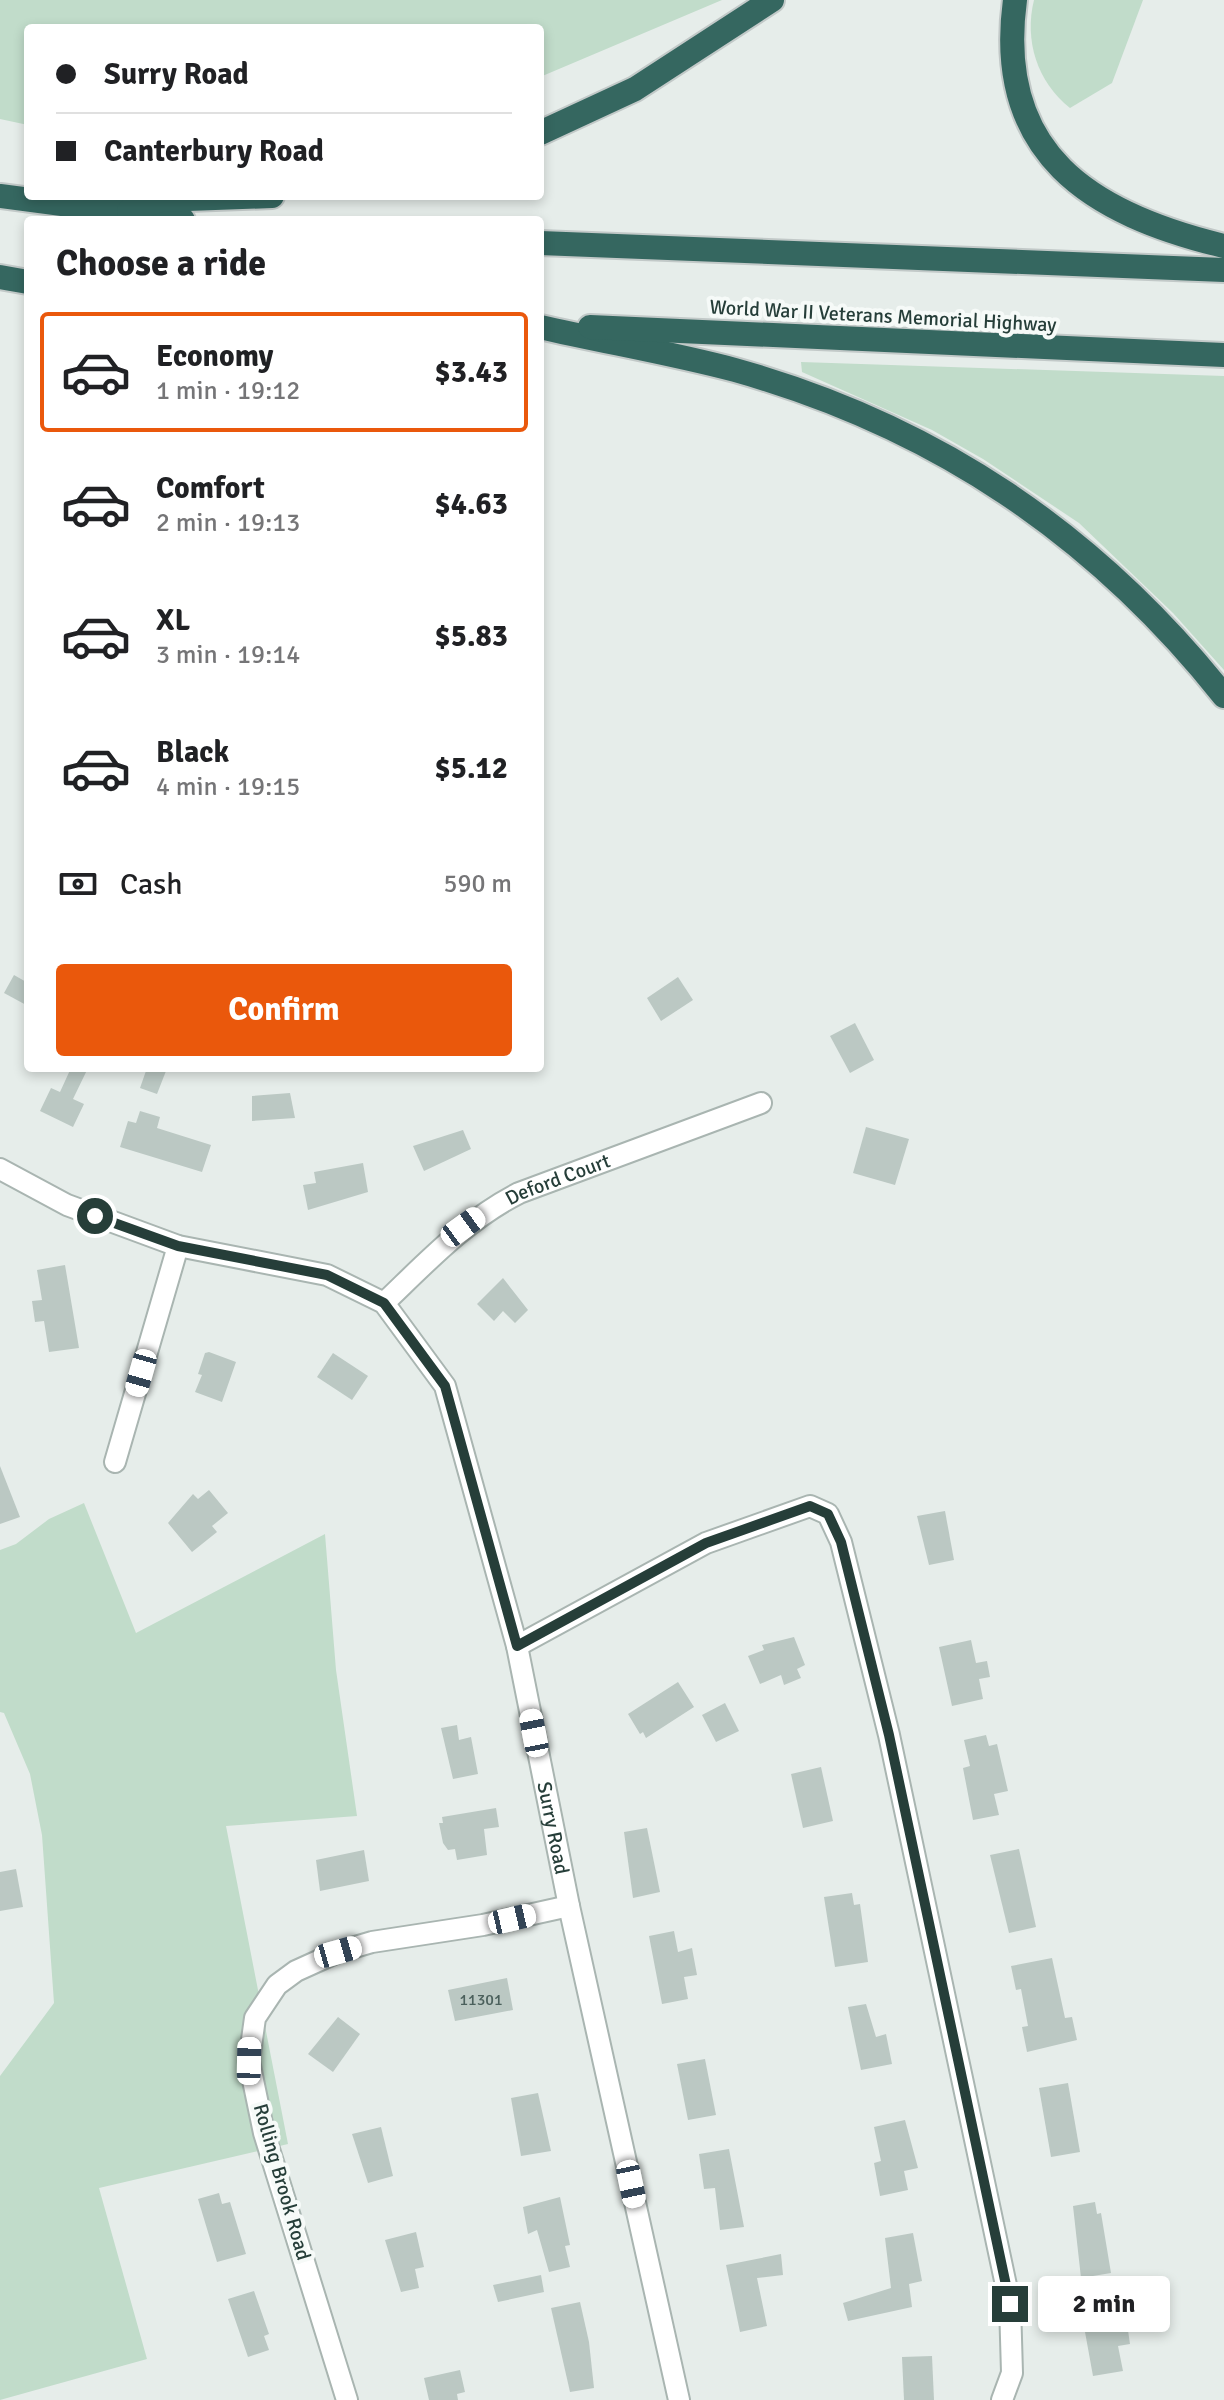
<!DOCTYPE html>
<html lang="en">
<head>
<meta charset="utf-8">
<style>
  body { margin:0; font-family:Signika,sans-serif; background:#f2f2f2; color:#202124; height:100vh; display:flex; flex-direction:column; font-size:30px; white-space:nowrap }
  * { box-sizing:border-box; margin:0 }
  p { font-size:26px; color:#757577 }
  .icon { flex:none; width:44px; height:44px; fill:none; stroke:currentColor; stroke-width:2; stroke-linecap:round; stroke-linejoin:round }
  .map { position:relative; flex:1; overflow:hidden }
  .side { position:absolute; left:24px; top:216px; width:520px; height:856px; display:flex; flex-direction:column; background:#fff; border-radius:8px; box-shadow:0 4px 12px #0003 }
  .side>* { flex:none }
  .guide { position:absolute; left:24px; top:24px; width:520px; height:176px; border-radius:8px; box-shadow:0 4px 12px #0003; display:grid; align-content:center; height:176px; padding:0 32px; background:#fff }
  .end { position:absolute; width:36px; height:36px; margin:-18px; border:10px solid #263e39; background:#fff; box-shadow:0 0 0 4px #fff }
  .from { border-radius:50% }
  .bubble { position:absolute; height:56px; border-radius:8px; background:#fff; box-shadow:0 4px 12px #0003; font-size:26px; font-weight:700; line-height:56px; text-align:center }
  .car { position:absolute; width:24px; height:48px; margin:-24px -12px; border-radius:10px; box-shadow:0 0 6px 2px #0007; background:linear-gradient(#fff 24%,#345 0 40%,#fff 0 76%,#345 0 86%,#fff 0) }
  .guide b { display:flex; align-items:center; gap:28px; height:76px; font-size:30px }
  .guide b+b { border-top:2px solid #e0e0e0 }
  .guide i { width:20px; height:20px; background:#202124 }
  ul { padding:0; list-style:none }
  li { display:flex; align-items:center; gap:24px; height:120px; margin:0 16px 12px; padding:0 16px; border:4px solid transparent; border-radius:8px }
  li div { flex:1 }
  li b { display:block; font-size:30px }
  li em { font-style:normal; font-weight:700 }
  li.active { border-color:#ea580c }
  li>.icon { width:72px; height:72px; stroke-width:1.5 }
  h2 { padding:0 32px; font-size:36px; line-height:96px }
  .pay { display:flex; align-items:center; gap:20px; height:88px; padding:0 32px; font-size:30px }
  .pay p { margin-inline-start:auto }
  .primary-button { display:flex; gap:16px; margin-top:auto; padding:16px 32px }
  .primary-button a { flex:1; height:92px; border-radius:8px; background:#ea580c; color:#fff; font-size:32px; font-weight:700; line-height:92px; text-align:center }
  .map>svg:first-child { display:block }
  .green { fill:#c1dcca }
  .building { fill:#bbc8c3 }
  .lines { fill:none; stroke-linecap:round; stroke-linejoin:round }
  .minor-casing { stroke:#a9b5b1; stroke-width:24 }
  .motorway-casing { stroke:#c2c9c8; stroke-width:28 }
  .minor { stroke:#fff; stroke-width:20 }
  .motorway { stroke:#356760; stroke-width:24 }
  .route { stroke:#263e39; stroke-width:10 }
  .labels { text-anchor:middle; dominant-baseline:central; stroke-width:8; stroke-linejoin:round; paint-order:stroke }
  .number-label { font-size:16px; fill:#4b605c }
  .street-label { font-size:20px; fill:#263e39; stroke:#f6faf8 }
</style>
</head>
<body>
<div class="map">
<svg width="1224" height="2400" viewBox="0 0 1224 2400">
  <rect width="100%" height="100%" fill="#e6edea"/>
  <g class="green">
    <path d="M0 0H722L540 77V28H28V125L0 119Z"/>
    <path d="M1034 0H1143L1112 83 1070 108C1037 82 1024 40 1034 0Z"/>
    <path d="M801 362 1224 376V670L1173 613 1079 523 983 459 932 430 802 372Z"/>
    <path d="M84 1503 136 1633 325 1534 336 1670 357 1816 226 1826 288 2144 99 2188 147 2359 0 2400V2076L54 2003 42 1835 30 1774 4 1713 0 1712V1550L16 1544 49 1519Z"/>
  </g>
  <g class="building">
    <path d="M14 975 28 983V1006L4 993Z"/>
    <path d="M678 977 693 1000 661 1021 647 998Z"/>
    <path d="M855 1023 874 1060 850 1073 830 1036Z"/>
    <path d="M71 1068H88L73 1099 84 1104 73 1127 40 1111 51 1088 60 1092Z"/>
    <path d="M147 1068 166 1071 157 1094 140 1088Z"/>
    <path d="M290 1093 295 1118 252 1121V1096Z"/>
    <path d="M140 1111 160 1117 157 1128 211 1145 202 1172 120 1147 128 1121 136 1123Z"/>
    <path d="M866 1127 909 1139 895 1185 853 1173Z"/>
    <path d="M463 1130 471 1149 424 1171 413 1146Z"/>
    <path d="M363 1163 368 1192 308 1210 303 1185 316 1183 314 1172Z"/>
    <path d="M65 1265 79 1348 49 1352 44 1321 35 1322 32 1301 42 1300 37 1270Z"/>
    <path d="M503 1278 528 1310 515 1323 503 1311 494 1321 477 1304Z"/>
    <path d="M209 1352 236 1362 222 1402 195 1392 202 1375 198 1374 205 1353Z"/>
    <path d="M333 1353 368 1376 352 1400 317 1377Z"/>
    <path d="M0 1466 20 1517 0 1524Z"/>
    <path d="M209 1490 228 1513 212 1526 217 1532 192 1552 168 1523 193 1494 198 1499Z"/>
    <path d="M945 1511 954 1560 929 1565 917 1516Z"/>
    <path d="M794 1637 805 1665 797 1669 801 1678 784 1685 781 1675 760 1684 748 1656 764 1650 762 1645Z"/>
    <path d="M971 1640 976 1663 987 1661 990 1677 979 1679 983 1699 952 1706 939 1647Z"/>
    <path d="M678 1682 694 1707 646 1738 643 1732 640 1734 628 1714Z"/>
    <path d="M725 1703 739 1731 716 1742 702 1715Z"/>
    <path d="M457 1725 459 1740 471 1737 478 1774 453 1779 441 1728Z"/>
    <path d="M986 1735 989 1746 997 1744 1008 1791 994 1794 999 1815 973 1820 963 1768 970 1766 964 1740Z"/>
    <path d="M821 1767 833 1821 803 1828 791 1774Z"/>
    <path d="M496 1808 499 1827 484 1829 487 1855 457 1860 455 1849 448 1850 443 1843 439 1823H443L442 1817Z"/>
    <path d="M647 1828 660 1892 633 1898 624 1832Z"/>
    <path d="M1019 1849 1036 1927 1009 1933 990 1855Z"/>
    <path d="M364 1850 369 1881 320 1891 316 1860Z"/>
    <path d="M16 1869 23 1907 0 1911V1872Z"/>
    <path d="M852 1893 854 1905 860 1904 868 1962 835 1967 824 1897Z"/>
    <path d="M674 1931 678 1952 692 1948 697 1975 684 1977 688 1999 662 2004 649 1936Z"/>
    <path d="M1052 1958 1065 2018 1072 2017 1077 2040 1027 2052 1022 2027 1028 2026 1021 1989 1016 1990 1011 1966Z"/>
    <path d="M507 1978 513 2010 455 2021 448 1990Z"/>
    <path d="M866 2004 876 2037 886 2034 892 2064 861 2070 848 2007Z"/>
    <path d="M338 2017 360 2034 333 2072 308 2054Z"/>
    <path d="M705 2059 716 2115 688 2120 677 2064Z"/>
    <path d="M1068 2083 1080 2152 1051 2157 1039 2088Z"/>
    <path d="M538 2093 551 2151 521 2156 511 2098Z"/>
    <path d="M905 2120 918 2168 904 2171 908 2190 880 2196 874 2163 881 2161 874 2127Z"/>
    <path d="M381 2127 393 2176 368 2183 352 2134Z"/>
    <path d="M729 2149 744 2227 720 2230 715 2188 704 2189 699 2154Z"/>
    <path d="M219 2193 222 2204 230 2202 246 2254 217 2262 198 2199Z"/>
    <path d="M560 2197 570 2245 565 2246 570 2267 549 2272 537 2230 528 2234 523 2207Z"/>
    <path d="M1095 2202 1097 2214 1101 2213 1111 2273 1081 2278 1073 2206Z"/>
    <path d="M416 2232 424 2267 415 2269 419 2288 401 2292 385 2240Z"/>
    <path d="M913 2233 922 2281 909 2284 912 2307 848 2321 843 2303 891 2288 885 2238Z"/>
    <path d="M781 2254 783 2275 757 2278 767 2326 740 2332 726 2265Z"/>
    <path d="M541 2275 544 2292 498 2302 493 2285Z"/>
    <path d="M1143 2288 1148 2309 1126 2314 1122 2292Z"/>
    <path d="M254 2291 269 2334 264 2336 269 2350 248 2357 228 2299Z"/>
    <path d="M580 2302 589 2342 594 2388 570 2392 551 2308Z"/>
    <path d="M1125 2310 1130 2344 1118 2346 1123 2371 1093 2376 1085 2332 1091 2331 1088 2316Z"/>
    <path d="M932 2356 934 2400H904L902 2357Z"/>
    <path d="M460 2370 465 2392 457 2394 458 2400H429L424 2378Z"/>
  </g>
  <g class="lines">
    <g class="minor-casing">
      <g id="minor">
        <path id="s1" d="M0 1169 67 1205 178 1246 327 1275 384 1303 445 1386 517 1646 569 1906 679 2400"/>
        <path id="s2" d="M384 1303C427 1262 466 1220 519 1193L761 1103"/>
        <path d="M115 1462 178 1246"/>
        <path d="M517 1646 706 1543 810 1506 828 1514 841 1542 889 1735 1010 2304 1012 2373 1002 2400"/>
        <path d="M347 2400 264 2133 249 2061 255 2018 277 1985 296 1971 338 1952 372 1942 483 1925 569 1906"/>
      </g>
    </g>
    <g class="motorway-casing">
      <g id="motorway">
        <path d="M1015 0C994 154 1091 214 1224 246"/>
        <path d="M540 133 635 89 772 0"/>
        <path d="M0 196 183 220"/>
        <path d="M129 211 161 200 272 196"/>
        <path d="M540 243 1224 270"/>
        <path d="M0 277 28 282"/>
        <path d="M540 327C605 342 671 353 735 370 935 426 1095 534 1224 696"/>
        <path d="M590 327 1224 355"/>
      </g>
    </g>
    <use href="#minor" class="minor"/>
    <use href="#motorway" class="motorway"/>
  </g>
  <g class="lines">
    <path class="route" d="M95 1216 178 1246 327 1275 384 1303 445 1386 517 1646 706 1543 810 1506 828 1514 841 1542 889 1735 1010 2304"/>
  </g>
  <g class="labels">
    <g class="number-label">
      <text x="481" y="2000">11301</text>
    </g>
    <g class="street-label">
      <text transform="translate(883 316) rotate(3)">World War II Veterans Memorial Highway</text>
      <text stroke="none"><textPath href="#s2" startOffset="216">Deford Court</textPath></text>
      <text stroke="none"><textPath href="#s1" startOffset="968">Surry Road</textPath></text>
      <text transform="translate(282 2182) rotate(74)">Rolling Brook Road</text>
    </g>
  </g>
</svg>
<i class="end from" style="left:95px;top:1216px"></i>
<i class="end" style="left:1010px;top:2304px"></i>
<div class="bubble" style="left:1038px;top:2276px;width:132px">2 min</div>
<i class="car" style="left:463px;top:1227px;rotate:54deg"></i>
<i class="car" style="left:141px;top:1373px;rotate:196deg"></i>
<i class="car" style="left:534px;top:1733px;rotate:349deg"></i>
<i class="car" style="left:512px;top:1919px;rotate:77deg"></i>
<i class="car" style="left:338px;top:1952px;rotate:74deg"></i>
<i class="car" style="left:249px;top:2061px;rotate:1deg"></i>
<i class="car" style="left:631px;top:2184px;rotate:168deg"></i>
<div class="guide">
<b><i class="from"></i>Surry Road</b>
<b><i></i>Canterbury Road</b>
</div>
<section class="side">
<h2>Choose a ride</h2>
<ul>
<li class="active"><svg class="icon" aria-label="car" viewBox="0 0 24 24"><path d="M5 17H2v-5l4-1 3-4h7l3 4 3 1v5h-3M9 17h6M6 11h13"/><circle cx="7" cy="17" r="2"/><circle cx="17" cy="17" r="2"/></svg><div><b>Economy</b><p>1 min · 19:12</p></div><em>$3.43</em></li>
<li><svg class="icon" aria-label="car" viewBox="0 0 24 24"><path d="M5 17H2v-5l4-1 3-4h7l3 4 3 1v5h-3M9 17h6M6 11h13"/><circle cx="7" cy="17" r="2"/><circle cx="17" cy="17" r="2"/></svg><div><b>Comfort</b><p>2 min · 19:13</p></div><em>$4.63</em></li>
<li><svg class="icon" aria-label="car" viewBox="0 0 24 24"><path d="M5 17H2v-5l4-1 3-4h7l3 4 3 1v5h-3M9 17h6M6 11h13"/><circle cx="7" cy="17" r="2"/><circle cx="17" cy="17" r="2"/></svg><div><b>XL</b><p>3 min · 19:14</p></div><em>$5.83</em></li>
<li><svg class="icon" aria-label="car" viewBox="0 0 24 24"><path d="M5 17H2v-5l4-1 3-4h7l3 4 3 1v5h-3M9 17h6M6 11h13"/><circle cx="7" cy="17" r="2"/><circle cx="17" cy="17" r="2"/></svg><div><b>Black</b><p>4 min · 19:15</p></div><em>$5.12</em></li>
</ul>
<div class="pay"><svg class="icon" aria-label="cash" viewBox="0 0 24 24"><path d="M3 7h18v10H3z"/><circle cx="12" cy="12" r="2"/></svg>Cash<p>590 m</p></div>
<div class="primary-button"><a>Confirm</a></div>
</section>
</div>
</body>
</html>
